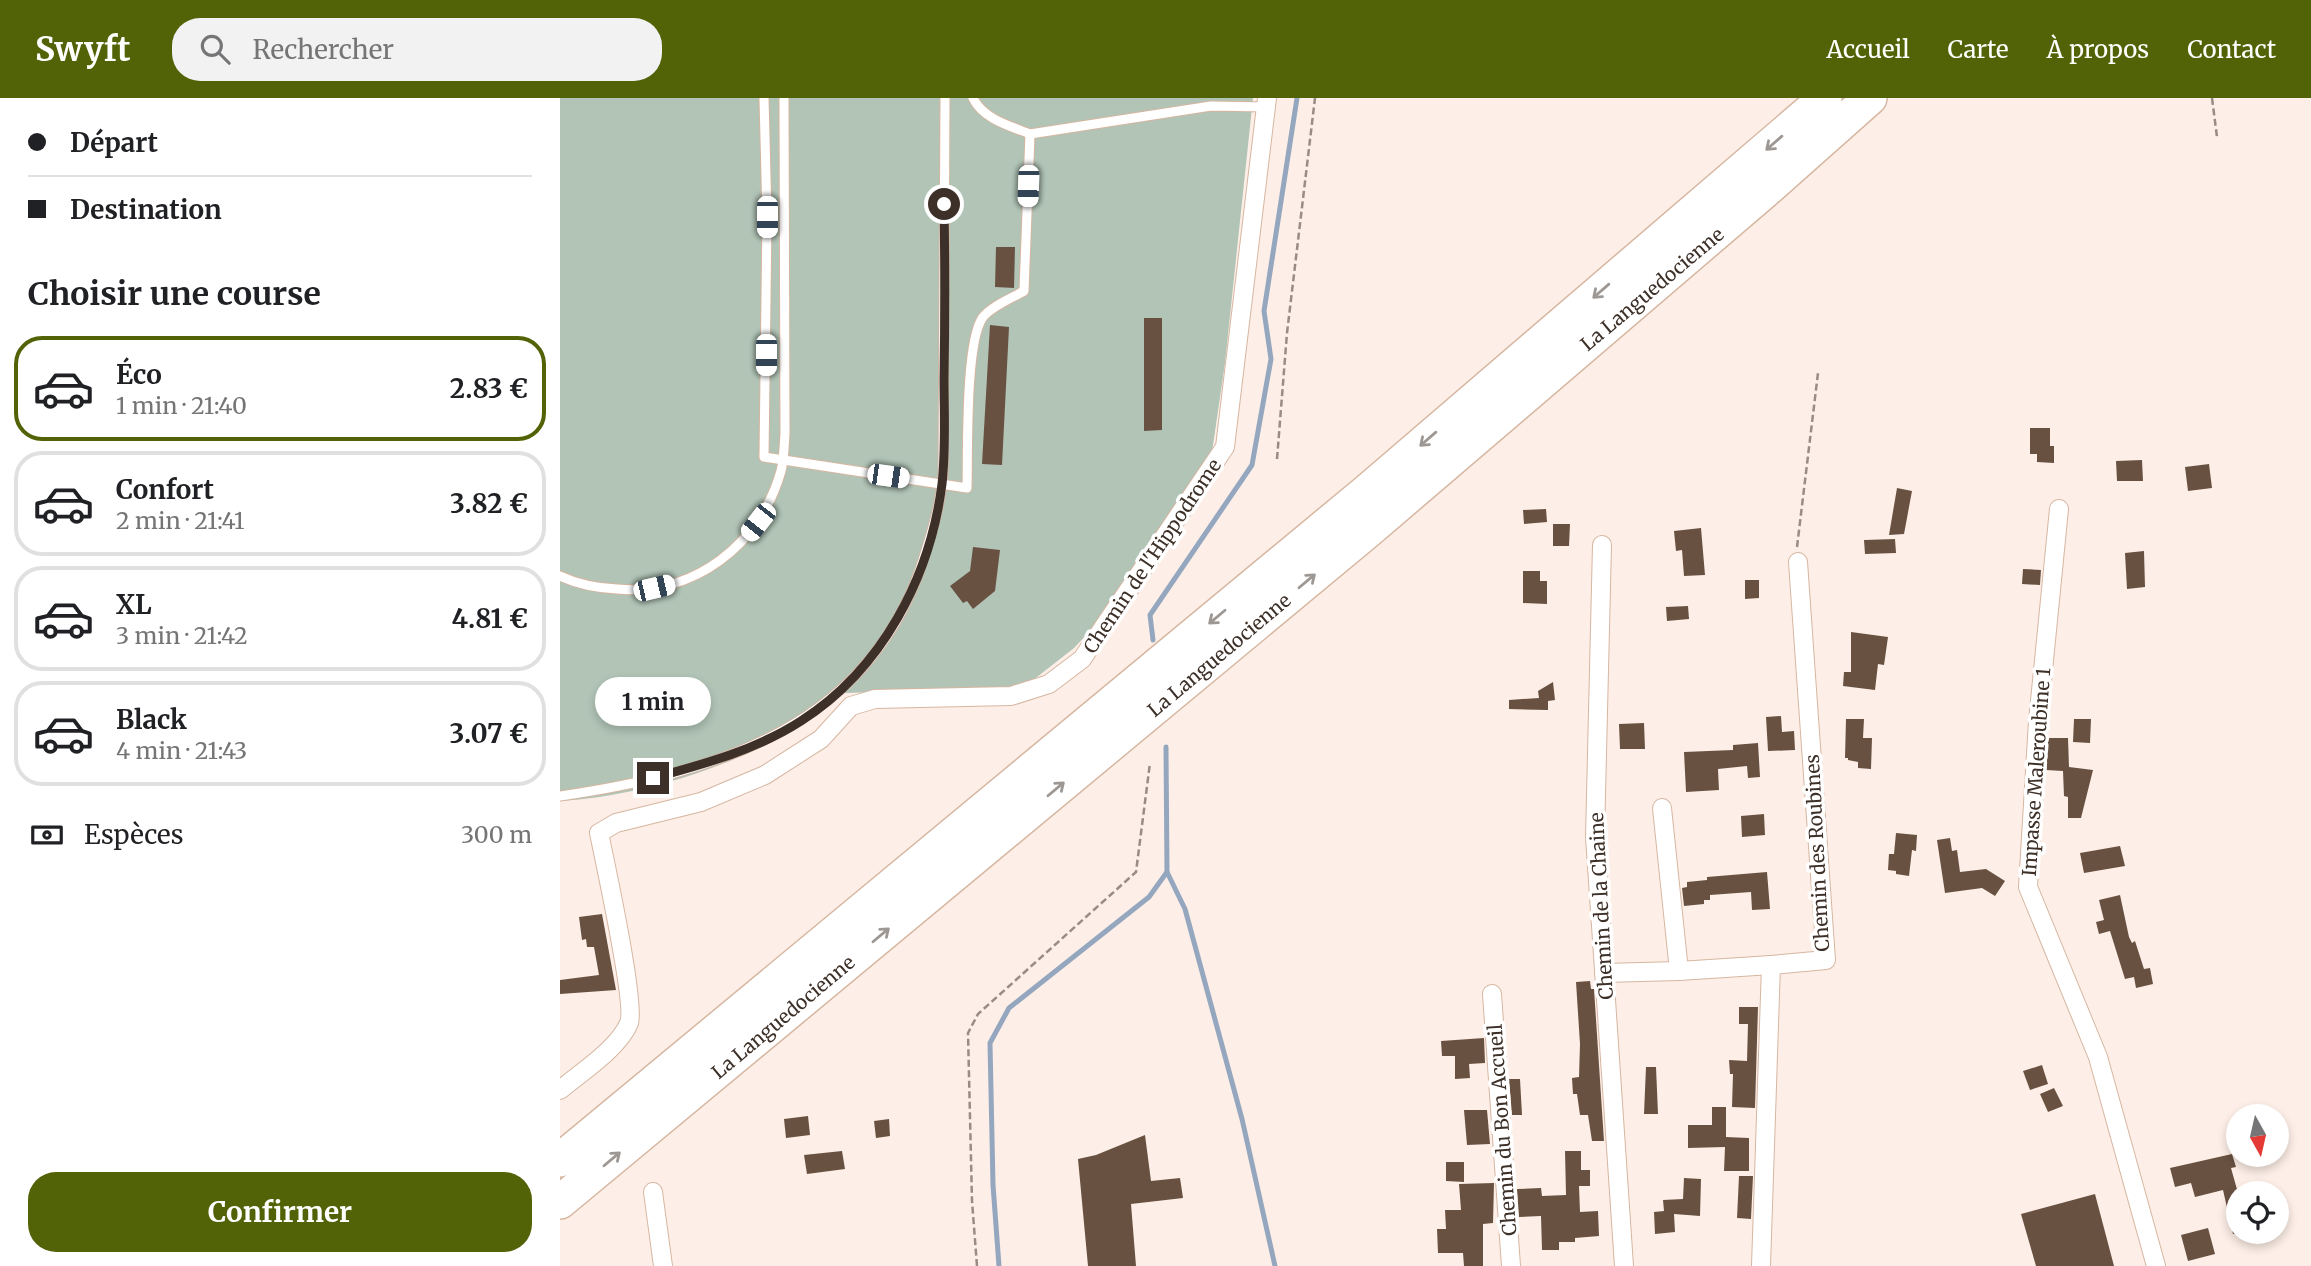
<!DOCTYPE html>
<html lang="fr">
<head>
<meta charset="utf-8">
<style>
  body { margin:0; font-family:Merriweather,serif; background:#f2f2f2; color:#202124; height:100vh; display:flex; flex-direction:column; font-size:26px; white-space:nowrap }
  * { box-sizing:border-box; margin:0 }
  p { font-size:23px; color:#757577 }
  .icon { flex:none; width:38px; height:38px; fill:none; stroke:currentColor; stroke-width:2; stroke-linecap:round; stroke-linejoin:round }
  .map { position:relative; flex:1; overflow:hidden }
  .drawer { display:flex; flex-direction:column; background:#fff; width:560px }
  .drawer>* { flex:none }
  .guide { display:grid; align-content:center; height:154px; padding:0 28px; background:#fff }
  .needle { width:46px; rotate:172deg }
  .fabs { position:absolute; left:1666px; top:1006px; display:grid; gap:14px }
  .fabs a { display:grid; place-items:center; width:63px; height:63px; border-radius:50%; background:#fff; box-shadow:0 4px 10px #0003; font-size:35px }
  .end { position:absolute; width:32px; height:32px; margin:-16px; border:9px solid #3d3028; background:#fff; box-shadow:0 0 0 4px #fff }
  .from { border-radius:50% }
  .bubble { position:absolute; height:49px; border-radius:24px; background:#fff; box-shadow:0 4px 10px #0003; font-size:23px; font-weight:700; line-height:49px; text-align:center }
  .car { position:absolute; width:21px; height:42px; margin:-21px -10px; border-radius:9px; box-shadow:0 0 5px 2px #0007; background:linear-gradient(#fff 24%,#345 0 40%,#fff 0 76%,#345 0 86%,#fff 0) }
  .guide b { display:flex; align-items:center; gap:24px; height:66px; font-size:26px }
  .guide b+b { border-top:2px solid #e0e0e0 }
  .guide i { width:18px; height:18px; background:#202124 }
  ul { padding:0; list-style:none }
  li { display:flex; align-items:center; gap:21px; height:105px; margin:0 14px 10px; padding:0 14px; border:4px solid #e0e0e0; border-radius:28px }
  li div { flex:1 }
  li b { display:block; font-size:26px }
  li em { font-style:normal; font-weight:700 }
  li.selected { border-color:#526207 }
  li>.icon { width:63px; height:63px; stroke-width:1.5 }
  h2 { padding:0 28px; font-size:32px; line-height:84px }
  .pay { display:flex; align-items:center; gap:18px; height:77px; padding:0 28px; font-size:26px }
  .pay p { margin-inline-start:auto }
  .cta { display:flex; gap:14px; margin-top:auto; padding:14px 28px }
  .cta a { flex:1; height:80px; border-radius:28px; background:#526207; color:#fff; font-size:28px; font-weight:700; line-height:80px; text-align:center }
  header { display:flex; align-items:center; gap:42px; box-sizing:border-box; height:98px; padding:0 35px; background:#526207; color:#fff }
  header strong { font-size:33px }
  nav { display:flex; gap:38px; margin-inline-start:auto; font-size:24px }
  .search { width:490px; height:63px; background:#f2f2f2; display:flex; align-items:center; gap:18px; box-sizing:border-box; padding:0 24px; border-radius:28px; color:#757577; font-size:26px }
  main { display:flex; flex:1; min-height:0 }
  .map>svg:first-child { display:block }
  .garden { fill:#b1c4b6 }
  .lines { fill:none; stroke-linecap:round; stroke-linejoin:round }
  .stream { stroke:#95a7bf; stroke-width:5 }
  .building { fill:#695141 }
  .service-casing { stroke:#d6b6a1; stroke-width:11 }
  .minor-casing { stroke:#d6b6a1; stroke-width:20 }
  .motorway-casing { stroke:#d6b6a1; stroke-width:36 }
  .path { stroke:#998c84; stroke-width:2.5; stroke-dasharray:7 3.5; stroke-linecap:butt }
  .service { stroke:#fff; stroke-width:9 }
  .minor { stroke:#fff; stroke-width:18 }
  .motorway { stroke:#fff; stroke-width:33 }
  .oneway { stroke:#9e9894 }
  .route { stroke:#3d3028; stroke-width:9 }
  .labels { text-anchor:middle; dominant-baseline:central; stroke-width:7; stroke-linejoin:round; paint-order:stroke }
  .street-label { font-size:19px; fill:#3d3028; stroke:#fff }
</style>
</head>
<body>
<header>
<strong>Swyft</strong>
<div class="search"><svg class="icon" aria-label="search" viewBox="0 0 24 24"><circle cx="10" cy="10" r="6"/><path d="M15 15l6 6"/></svg>Rechercher</div>
<nav><a>Accueil</a><a>Carte</a><a>À propos</a><a>Contact</a></nav>
</header>
<main>
<section class="drawer">
<div class="guide">
<b><i class="from"></i>Départ</b>
<b><i></i>Destination</b>
</div>
<h2>Choisir une course</h2>
<ul>
<li class="selected"><svg class="icon" aria-label="car" viewBox="0 0 24 24"><path d="M5 17H2v-5l4-1 3-4h7l3 4 3 1v5h-3M9 17h6M6 11h13"/><circle cx="7" cy="17" r="2"/><circle cx="17" cy="17" r="2"/></svg><div><b>Éco</b><p>1 min · 21:40</p></div><em>2.83 €</em></li>
<li><svg class="icon" aria-label="car" viewBox="0 0 24 24"><path d="M5 17H2v-5l4-1 3-4h7l3 4 3 1v5h-3M9 17h6M6 11h13"/><circle cx="7" cy="17" r="2"/><circle cx="17" cy="17" r="2"/></svg><div><b>Confort</b><p>2 min · 21:41</p></div><em>3.82 €</em></li>
<li><svg class="icon" aria-label="car" viewBox="0 0 24 24"><path d="M5 17H2v-5l4-1 3-4h7l3 4 3 1v5h-3M9 17h6M6 11h13"/><circle cx="7" cy="17" r="2"/><circle cx="17" cy="17" r="2"/></svg><div><b>XL</b><p>3 min · 21:42</p></div><em>4.81 €</em></li>
<li><svg class="icon" aria-label="car" viewBox="0 0 24 24"><path d="M5 17H2v-5l4-1 3-4h7l3 4 3 1v5h-3M9 17h6M6 11h13"/><circle cx="7" cy="17" r="2"/><circle cx="17" cy="17" r="2"/></svg><div><b>Black</b><p>4 min · 21:43</p></div><em>3.07 €</em></li>
</ul>
<div class="pay"><svg class="icon" aria-label="cash" viewBox="0 0 24 24"><path d="M3 7h18v10H3z"/><circle cx="12" cy="12" r="2"/></svg>Espèces<p>300 m</p></div>
<div class="cta"><a>Confirmer</a></div>
</section>
<div class="map">
<svg width="1751" height="1168" viewBox="0 0 1751 1168">
  <rect width="100%" height="100%" fill="#fdefe7"/>
  <path class="garden" d="M0 0H693L665 265 652 354 534 529 514 550 463 590 284 595C216 657 91 698 0 703Z"/>
  <g class="lines">
    <g class="stream">
      <path d="M593 542 590 517 692 367 711 261 704 213 737 0"/>
      <path d="M607 774 625 811 682 1021 715 1168"/>
      <path d="M439 1168 433 1087 430 945 449 910 589 799 607 774 606 649"/>
    </g>
  </g>
  <g class="building">
    <path d="M436 149H455L454 190 435 189Z"/>
    <path d="M584 220H602V332L584 333Z"/>
    <path d="M430 227 449 229 442 367 422 366Z"/>
    <path d="M1470 330H1490V348H1494V365L1477 364V356H1470Z"/>
    <path d="M1582 362 1583 383H1557L1556 363Z"/>
    <path d="M1649 366 1652 390 1628 393 1625 369Z"/>
    <path d="M1337 390 1352 393 1344 436 1329 437Z"/>
    <path d="M986 411 987 424 964 426 963 412Z"/>
    <path d="M993 426H1010L1009 448H993Z"/>
    <path d="M1141 430 1145 477 1124 478 1122 452 1116 453 1114 433Z"/>
    <path d="M1335 441 1336 455 1305 456 1304 442Z"/>
    <path d="M413 449 440 452 435 493 413 511 407 503 403 505 390 488 410 473Z"/>
    <path d="M1584 453 1585 489 1567 491 1565 455Z"/>
    <path d="M1463 471 1481 472 1480 487 1462 486Z"/>
    <path d="M963 473H980V483H987V506L963 505Z"/>
    <path d="M1185 482H1199V500L1185 501Z"/>
    <path d="M1128 508 1129 521 1107 523 1106 509Z"/>
    <path d="M1291 534 1328 539 1324 567 1318 566 1315 592 1283 588 1284 574H1291Z"/>
    <path d="M993 584 995 602 988 603V612L949 611V602L979 600 978 593Z"/>
    <path d="M1221 618 1222 634 1234 633 1235 652 1208 653 1206 619Z"/>
    <path d="M1286 621H1304L1303 640H1312L1311 671 1298 670V664L1288 662V660H1285Z"/>
    <path d="M1514 621H1531L1530 645 1513 644Z"/>
    <path d="M1084 625 1085 651H1060L1059 626Z"/>
    <path d="M1488 640H1508L1509 669 1533 672 1521 720H1508V699L1504 698 1503 673 1486 672Z"/>
    <path d="M1198 645 1200 679 1188 680 1187 668 1158 671 1159 692 1126 694 1124 654 1173 652V647Z"/>
    <path d="M1204 716 1205 737 1182 739 1181 718Z"/>
    <path d="M1336 735 1357 737 1356 753 1352 752 1349 778 1336 776V773L1328 772 1329 756H1334Z"/>
    <path d="M1390 740 1392 753 1397 752 1400 774 1426 771 1445 783 1435 798 1422 790 1385 795 1377 742Z"/>
    <path d="M1560 748 1565 768 1524 775 1520 755Z"/>
    <path d="M1207 774 1210 811 1192 812 1191 794 1150 797V802H1144V806L1124 808 1122 790 1127 789V784L1147 782V779Z"/>
    <path d="M1560 797 1569 839 1572 845 1575 843 1584 871 1590 870 1593 886 1576 890 1574 879 1565 881 1550 833 1539 836 1536 824 1544 822 1539 802Z"/>
    <path d="M42 816 56 892 0 896V882L39 877 34 849H27L26 841 22 842 19 819Z"/>
    <path d="M1030 883 1031 891H1034L1044 1043H1032L1028 1017H1020L1017 996H1013L1012 980 1019 979 1020 946 1016 884Z"/>
    <path d="M1179 909H1198L1195 1010 1172 1009 1173 976H1170L1169 962 1187 963 1188 926H1179Z"/>
    <path d="M924 940 925 965 909 966 910 980 895 981V958H882L881 943Z"/>
    <path d="M1482 967 1488 986 1470 992 1463 973Z"/>
    <path d="M1086 969H1096L1098 1016H1084Z"/>
    <path d="M949 981H960L962 1017H952Z"/>
    <path d="M1494 990 1503 1008 1488 1014 1480 996Z"/>
    <path d="M1152 1009H1166V1039L1189 1040V1073H1164L1165 1049 1128 1050V1027H1152Z"/>
    <path d="M904 1012H927L930 1046 907 1047Z"/>
    <path d="M248 1018 250 1037 226 1040 224 1021Z"/>
    <path d="M329 1021 330 1038 316 1040 314 1023Z"/>
    <path d="M585 1037 591 1083 620 1080 623 1100 571 1106 576 1168H528L518 1061 536 1057Z"/>
    <path d="M282 1053 285 1071 247 1076 244 1057Z"/>
    <path d="M1005 1053H1021V1072H1030V1088H1019L1020 1114 1038 1113 1039 1138 1015 1140V1144H999V1152H982L981 1118 959 1119 957 1091 981 1090 982 1098 1006 1097Z"/>
    <path d="M1672 1056 1676 1069 1671 1070 1678 1095V1136H1673L1663 1092 1635 1099 1631 1085 1615 1089 1610 1070Z"/>
    <path d="M886 1064H904V1084L886 1083Z"/>
    <path d="M1179 1078H1193L1191 1121 1177 1120Z"/>
    <path d="M1124 1080 1141 1081 1140 1118 1114 1116 1115 1134 1095 1136 1094 1114 1104 1113 1103 1102 1123 1101Z"/>
    <path d="M934 1085 933 1125 923 1126V1168H904L903 1155H878L877 1131H886L885 1112H901L899 1086Z"/>
    <path d="M1535 1096 1554 1168H1476L1461 1116Z"/>
    <path d="M1648 1130 1655 1156 1628 1163 1621 1137Z"/>
  </g>
  <g class="lines">
    <g class="service-casing">
      <g id="service">
        <path d="M204 0 207 119 204 359 407 390C408 355 405 243 423 219 432 208 452 200 464 193L470 36 651 8 705 9"/>
        <path d="M413 0C423 21 450 28 470 36"/>
        <path d="M0 478C17 486 38 490 57 491 134 498 200 447 221 373 224 362 224 348 225 336L224 0"/>
        <path d="M0 698C157 675 313 627 364 459 373 431 381 404 383 375L385 0"/>
      </g>
    </g>
    <g class="minor-casing">
      <g id="minor">
        <path d="M1499 411 1478 623 1468 789 1538 959 1596 1168"/>
        <path d="M1042 447 1035 739 1064 1168"/>
        <path d="M1102 710 1119 873"/>
        <path d="M1044 875 1119 873 1211 867"/>
        <path d="M932 896 951 1168"/>
        <path d="M0 992C20 975 59 950 69 925 76 907 45 764 39 735L56 725 141 704 205 677 261 641 291 608 315 601 451 598 489 586 522 561 665 349 707 0"/>
        <path d="M93 1094 103 1168"/>
        <path d="M1201 1168 1211 867 1266 862 1238 464"/>
      </g>
    </g>
    <g class="motorway-casing">
      <g id="motorway">
        <path d="M0 1062 807 393 1265 0"/>
        <path d="M0 1104 808 433 1204 94 1310 0"/>
      </g>
    </g>
    <g class="path">
      <path d="M1652 0 1657 39"/>
      <path d="M717 361 727 235 755 0"/>
      <path d="M1237 449 1258 275"/>
      <path d="M417 1168 412 1103 408 935 418 916 576 774 590 665"/>
    </g>
    <use href="#service" class="service"/>
    <use href="#minor" class="minor"/>
    <use href="#motorway" class="motorway"/>
  </g>
  <defs><path id="oneway-shaft" d="M-6 0H5M1.5-3L5.5 0L1.5 3" fill="none" stroke-width="1.6" stroke-linecap="round" stroke-linejoin="round" transform="scale(1.75)"/></defs>
  <g class="oneway">
    <use href="#oneway-shaft" transform="translate(1214 45) rotate(139)"/>
    <use href="#oneway-shaft" transform="translate(1041 193) rotate(139)"/>
    <use href="#oneway-shaft" transform="translate(868 341) rotate(139)"/>
    <use href="#oneway-shaft" transform="translate(747 483) rotate(-40)"/>
    <use href="#oneway-shaft" transform="translate(657 519) rotate(140)"/>
    <use href="#oneway-shaft" transform="translate(496 691) rotate(-40)"/>
    <use href="#oneway-shaft" transform="translate(321 837) rotate(-40)"/>
    <use href="#oneway-shaft" transform="translate(52 1061) rotate(-40)"/>
  </g>
  <g class="lines">
    <path class="route" d="M93 680C144 666 196 652 241 623 322 571 370 480 382 386 386 351 384 315 384 280 385 222 385 164 384 106"/>
  </g>
  <g class="labels">
    <g class="street-label">
      <text transform="translate(1092 191) rotate(-40)">La Languedocienne</text>
      <text transform="translate(592 458) rotate(-56)">Chemin de l'Hippodrome</text>
      <text transform="translate(659 557) rotate(-40)">La Languedocienne</text>
      <text transform="translate(1476 674) rotate(-86)">Impasse Maleroubine 1</text>
      <text transform="translate(1257 755) rotate(-93)">Chemin des Roubines</text>
      <text transform="translate(1041 808) rotate(-93)">Chemin de la Chaine</text>
      <text transform="translate(223 919) rotate(-40)">La Languedocienne</text>
      <text transform="translate(942 1032) rotate(-94)">Chemin du Bon Accueil</text>
    </g>
  </g>
</svg>
<div class="fabs">
<a><svg class="needle" viewBox="-14 -14 28 28"><path d="M0-13l5 13h-10z" fill="#e53935"/><path d="M0 13l5-13h-10z" fill="#757577"/></svg></a>
<a><svg class="icon" aria-label="locate" viewBox="0 0 24 24"><circle cx="12" cy="12" r="6"/><path d="M12 2v4M12 18v4M2 12h4M18 12h4"/></svg></a>
</div>
<i class="end from" style="left:384px;top:106px"></i>
<i class="end" style="left:93px;top:680px"></i>
<div class="bubble" style="left:35px;top:579px;width:116px">1 min</div>
<i class="car" style="left:468px;top:88px;rotate:182deg"></i>
<i class="car" style="left:207px;top:119px;rotate:180deg"></i>
<i class="car" style="left:206px;top:257px;rotate:180deg"></i>
<i class="car" style="left:328px;top:378px;rotate:98deg"></i>
<i class="car" style="left:198px;top:424px;rotate:218deg"></i>
<i class="car" style="left:94px;top:490px;rotate:77deg"></i>
</div>
</main>
</body>
</html>
